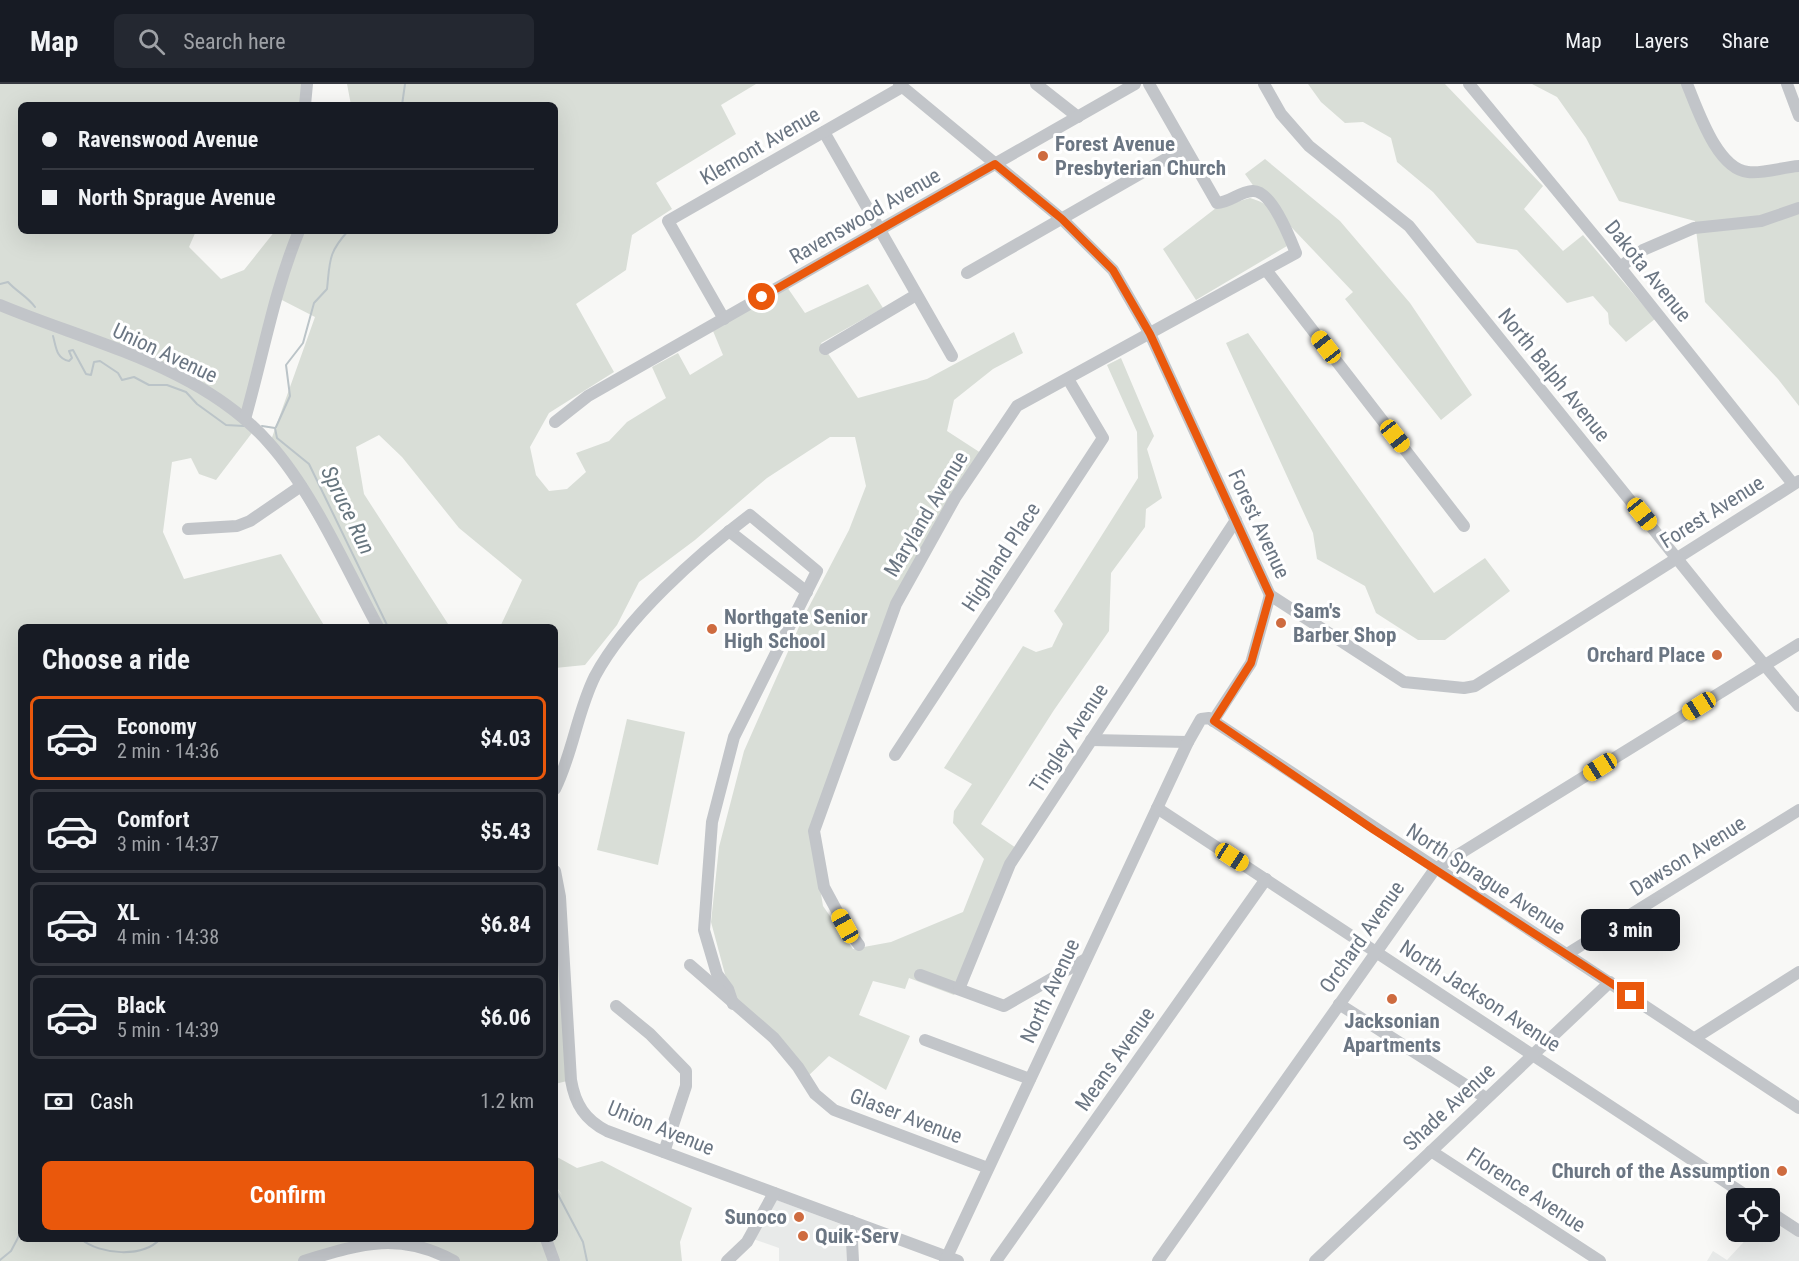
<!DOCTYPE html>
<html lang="en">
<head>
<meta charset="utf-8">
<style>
  body { margin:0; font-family:"Roboto Condensed",sans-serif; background:#242831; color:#f1f3f6; height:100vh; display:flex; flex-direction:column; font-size:22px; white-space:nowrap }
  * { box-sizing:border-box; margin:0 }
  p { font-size:20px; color:#9ea1a6 }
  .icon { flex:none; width:33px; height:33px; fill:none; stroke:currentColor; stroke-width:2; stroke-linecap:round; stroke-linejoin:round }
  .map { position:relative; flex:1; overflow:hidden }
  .drawer { position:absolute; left:18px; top:540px; width:540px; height:618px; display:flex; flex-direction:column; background:#171b24; border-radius:9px; box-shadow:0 6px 24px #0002 }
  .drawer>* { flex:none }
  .top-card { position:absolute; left:18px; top:18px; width:540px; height:132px; border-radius:9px; box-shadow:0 6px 24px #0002; display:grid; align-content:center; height:132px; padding:0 24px; background:#171b24 }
  .tools { position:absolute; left:1726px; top:1104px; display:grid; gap:12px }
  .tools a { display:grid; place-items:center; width:54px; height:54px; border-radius:9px; background:#171b24; box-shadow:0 6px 24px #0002; font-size:30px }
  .end { position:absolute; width:27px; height:27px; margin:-14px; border:8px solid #ea580c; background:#fff; box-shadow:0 0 0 3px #fff }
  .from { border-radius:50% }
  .bubble { position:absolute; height:42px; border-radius:9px; background:#171b24; box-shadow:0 6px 24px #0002; font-size:20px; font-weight:700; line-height:42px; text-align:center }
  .car { position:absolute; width:18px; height:36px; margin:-18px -9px; border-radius:8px; box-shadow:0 0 4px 2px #0007; background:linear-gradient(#f5c518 24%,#345 0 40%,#f5c518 0 76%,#345 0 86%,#f5c518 0) }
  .top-card b { display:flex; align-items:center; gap:21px; height:57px; font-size:22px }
  .top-card b+b { border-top:2px solid #363941 }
  .top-card i { width:15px; height:15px; background:#f1f3f6 }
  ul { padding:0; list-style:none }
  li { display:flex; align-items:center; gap:18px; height:84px; margin:0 12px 9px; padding:0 12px; border:3px solid #363941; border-radius:9px }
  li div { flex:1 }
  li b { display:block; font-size:22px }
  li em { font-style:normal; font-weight:700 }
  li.active { border-color:#ea580c }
  li>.icon { width:54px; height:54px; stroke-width:1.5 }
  h2 { padding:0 24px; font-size:27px; line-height:72px }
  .pay { display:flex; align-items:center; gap:15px; height:66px; padding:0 24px; font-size:22px }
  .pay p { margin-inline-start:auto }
  .action { display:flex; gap:12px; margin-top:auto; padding:12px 24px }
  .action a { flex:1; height:69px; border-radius:9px; background:#ea580c; color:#fff; font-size:24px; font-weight:700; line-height:69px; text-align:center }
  header { display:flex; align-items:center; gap:36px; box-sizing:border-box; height:84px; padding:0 30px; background:#171b24; border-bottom:2px solid #363941 }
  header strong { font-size:28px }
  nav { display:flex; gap:33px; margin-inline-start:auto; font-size:21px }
  .search { width:420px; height:54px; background:#242831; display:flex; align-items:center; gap:15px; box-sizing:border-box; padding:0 21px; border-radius:9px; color:#9ea1a6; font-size:22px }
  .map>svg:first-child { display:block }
  .built { fill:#e8eae9 }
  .green { fill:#d9ded7 }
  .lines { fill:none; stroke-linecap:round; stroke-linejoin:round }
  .stream { stroke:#bbc4c8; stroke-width:2 }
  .minor { stroke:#c2c5c9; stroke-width:12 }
  .route { stroke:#ea580c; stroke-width:8 }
  .poi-dot { fill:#ce6b3f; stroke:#fff; stroke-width:2 }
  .labels { text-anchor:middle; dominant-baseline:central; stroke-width:6; stroke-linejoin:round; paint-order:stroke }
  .poi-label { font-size:21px; font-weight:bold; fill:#6b7683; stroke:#fff; text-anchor:start }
  .street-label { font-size:21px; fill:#6b7683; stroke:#fff }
  .water-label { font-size:22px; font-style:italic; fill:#67767f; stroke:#fff }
</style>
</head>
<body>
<header>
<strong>Map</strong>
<div class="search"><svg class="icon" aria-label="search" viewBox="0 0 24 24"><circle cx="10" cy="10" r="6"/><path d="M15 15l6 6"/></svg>Search here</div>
<nav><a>Map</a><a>Layers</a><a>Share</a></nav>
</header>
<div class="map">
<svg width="1799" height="1177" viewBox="0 0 1799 1177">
  <rect width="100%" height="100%" fill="#f8f8f6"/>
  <g class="built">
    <path d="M774 1115 846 1142 848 1177H779V1164L753 1155Z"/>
    <path d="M1770 1128 1799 1147V1177H1707L1713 1167 1727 1176 1753 1148H1770Z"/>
  </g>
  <g class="green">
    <path d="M0 0H307L305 21H21V147H196L189 163 221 195 244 186 275 147H555V21H351L347 0H756L721 21 736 50 656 99 672 125 632 151 626 186 576 220 614 288 549 329 530 363 536 391 549 407 567 405 586 388 576 369 609 357 627 338 666 314 652 283 678 269 690 291 723 271 713 247 787 203 805 229 868 200 883 224 821 259 858 314 927 295 1014 248 1023 269 993 285 954 316 947 347 984 371 896 520 811 750 823 822 853 865 891 858 963 828 984 775 953 739 954 727 972 700 944 684 1023 562 1036 568 1052 563 1063 540 1054 527 1138 394 1137 348 1107 281 1121 274 1154 352 1147 365 1162 414 1146 425 1145 443 1111 489 1109 547 1054 626 981 740 1019 766 959 905 954 911 909 894 905 905 873 897 859 931 910 952 886 1006 829 972 805 995 733 920 711 838 719 763 744 667 802 536 849 446 866 402 855 353H830L767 394 695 456 639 498 617 541 585 581 555 584V543H500L522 496 459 444 402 373 379 351 356 363 364 410 450 543H378L270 359 315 233 278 214 245 335 255 345 216 396 199 390 191 374 172 378 163 448 184 495 281 470 325 543H21V1155H555V1103L562 1111 555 1101V1065L557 1073 577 1084 602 1077 692 1124 680 1158 682 1177H454L398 1157 304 1177H0Z"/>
    <path d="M1308 0H1445L1543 102 1524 125 1563 167 1583 151 1655 235 1626 258 1609 240 1608 229 1593 212 1567 219 1517 166 1477 159 1433 108 1397 78 1391 54 1363 38 1345 39 1321 18Z"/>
    <path d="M1532 0H1682L1729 85 1799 87V322L1778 295 1705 218 1695 137 1619 117 1586 54 1557 13Z"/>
    <path d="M1265 75 1340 137 1410 219 1472 311 1441 336 1345 215 1353 208 1257 107 1245 90Z"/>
    <path d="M1250 114C1278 122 1279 137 1287 162L1196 216 1163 165 1225 117 1233 119Z"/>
    <path d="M1248 249 1434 509 1485 474 1510 507 1445 556H1418L1376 529 1365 502 1317 475 1313 449 1226 259Z"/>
    <path d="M627 635 685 648 658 781 597 766Z"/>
    <path d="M555 812 571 996 555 1000Z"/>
  </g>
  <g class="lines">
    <g class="stream">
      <path d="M402 21 405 0"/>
      <path d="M0 200 8 198C17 208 27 212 35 223"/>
      <path d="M53 252C56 262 56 275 69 277L72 274 69 267 73 266 86 290 91 291 94 278 100 277 118 289 122 296 134 293 149 301H167L186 308 197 320 226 341 244 342"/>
      <path d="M262 342 275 344 277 354 309 380 388 543"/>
      <path d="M276 343 290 312 286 281 303 259 314 219 327 205C330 177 328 169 348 147"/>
      <path d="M555 1105 583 1158 587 1177"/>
      <path d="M81 1155C100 1171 143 1174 160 1155"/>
      <path d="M0 1176 11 1167 21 1148"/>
    </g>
    <g class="minor">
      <path d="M899 0 1062 135 1113 186 1150 250 1270 511 1404 598 1464 604 1475 602 1799 397"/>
      <path d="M1036 0 1078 33"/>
      <path d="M1264 0 1281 30 1309 62 1409 142 1720 528 1799 622"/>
      <path d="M1469 0 1620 183 1793 400"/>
      <path d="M1687 0C1698 26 1717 85 1748 88 1763 90 1783 83 1799 82"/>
      <path d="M1787 0 1799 32"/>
      <path d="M305 21 307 0"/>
      <path d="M824 48 952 272"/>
      <path d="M1620 183 1643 166 1694 144 1761 137 1799 124"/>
      <path d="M1266 186 1464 442"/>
      <path d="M967 189 1185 64"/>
      <path d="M0 221C91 259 201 282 269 359 313 408 346 484 378 543"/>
      <path d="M724 235 668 137 902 3"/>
      <path d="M825 265 916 211"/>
      <path d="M245 335C263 272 274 207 299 147"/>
      <path d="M555 338 588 312 1135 0"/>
      <path d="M188 445 237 442 250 437 301 402"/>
      <path d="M729 447 807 508"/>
      <path d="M1213 637 1251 579 1270 511"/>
      <path d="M1091 656 1188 658 1201 635 1209 634 1799 1024"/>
      <path d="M895 671 1103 354 1068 295"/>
      <path d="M555 705C573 669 577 628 595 592 626 534 697 471 750 431L817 487 734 653 712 738 704 846 717 890 728 905 733 920"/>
      <path d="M1157 724 1750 1114"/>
      <path d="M555 787 560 813 571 996C575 1020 585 1036 607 1047L958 1177"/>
      <path d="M859 861 845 842 824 803 814 747 896 520 955 414 1017 322 1296 169C1290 154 1271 105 1252 107 1239 108 1229 119 1217 119L1149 0"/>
      <path d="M1567 870 1799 726"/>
      <path d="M690 881 774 954 798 983 815 1010 834 1026 988 1084"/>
      <path d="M920 891 1004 922 1086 875"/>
      <path d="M959 905 1010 780 1236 436"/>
      <path d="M1339 920 1486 1014"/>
      <path d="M616 922 650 950 686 987V1002L664 1068"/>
      <path d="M1695 954 1799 888"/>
      <path d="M925 956 1030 995"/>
      <path d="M1431 1067 1600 1177"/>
      <path d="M1770 1128 1799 1147"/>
      <path d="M851 1137 853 1177"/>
      <path d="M546 1155 554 1177"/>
      <path d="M304 1177C360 1160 399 1147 454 1177"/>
      <path d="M727 1177 747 1158 774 1109"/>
      <path d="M945 1177 1188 658"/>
      <path d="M996 1177 1266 795"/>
      <path d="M1158 1177 1435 785 1799 560"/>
      <path d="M1315 1177 1610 898"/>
    </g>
  </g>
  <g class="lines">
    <path class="route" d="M762 213 995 80 1062 135 1113 186 1150 250 1270 511 1251 579 1214 637 1374 746 1631 912"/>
  </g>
  <g class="poi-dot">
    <circle cx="1043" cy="72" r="6"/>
    <circle cx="1281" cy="539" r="6"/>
    <circle cx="712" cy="545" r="6"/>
    <circle cx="1717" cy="571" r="6"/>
    <circle cx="1392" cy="915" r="6"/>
    <circle cx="1782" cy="1087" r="6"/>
    <circle cx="799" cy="1133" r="6"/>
    <circle cx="803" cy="1152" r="6"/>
  </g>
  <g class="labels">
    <g class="poi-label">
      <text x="1055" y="60">Forest Avenue<tspan x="1055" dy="24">Presbyterian Church</tspan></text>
      <text x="1293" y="527">Sam's<tspan x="1293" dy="24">Barber Shop</tspan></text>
      <text x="724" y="533">Northgate Senior<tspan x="724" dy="24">High School</tspan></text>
      <text x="1705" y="571" text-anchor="end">Orchard Place</text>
      <text x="1392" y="937" text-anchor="middle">Jacksonian<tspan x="1392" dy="24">Apartments</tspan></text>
      <text x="1770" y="1087" text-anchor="end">Church of the Assumption</text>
      <text x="787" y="1133" text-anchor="end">Sunoco</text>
      <text x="815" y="1152">Quik-Serv</text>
    </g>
    <g class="street-label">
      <text transform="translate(760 62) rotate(-30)">Klemont Avenue</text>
      <text transform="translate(865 132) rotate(-30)">Ravenswood Avenue</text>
      <text transform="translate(1648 187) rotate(51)">Dakota Avenue</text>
      <text transform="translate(165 269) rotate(25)">Union Avenue</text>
      <text transform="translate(1554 291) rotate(51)">North Balph Avenue</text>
      <text transform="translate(1712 428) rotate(-32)">Forest Avenue</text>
      <text transform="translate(926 430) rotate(-59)">Maryland Avenue</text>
      <text transform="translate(1259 440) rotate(65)">Forest Avenue</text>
      <text transform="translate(1001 473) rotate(-57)">Highland Place</text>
      <text transform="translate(1069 654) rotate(-57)">Tingley Avenue</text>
      <text transform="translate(1688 772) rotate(-32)">Dawson Avenue</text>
      <text transform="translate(1486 795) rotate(33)">North Sprague Avenue</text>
      <text transform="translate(1362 853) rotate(-55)">Orchard Avenue</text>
      <text transform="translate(1050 907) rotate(-65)">North Avenue</text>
      <text transform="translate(1480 912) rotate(33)">North Jackson Avenue</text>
      <text transform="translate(1115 975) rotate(-55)">Means Avenue</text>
      <text transform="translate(1449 1023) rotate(-43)">Shade Avenue</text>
      <text transform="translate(906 1032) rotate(21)">Glaser Avenue</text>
      <text transform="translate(661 1044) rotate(22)">Union Avenue</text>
      <text transform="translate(1526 1106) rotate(33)">Florence Avenue</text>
    </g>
    <g class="water-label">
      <text transform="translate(348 426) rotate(64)">Spruce Run</text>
    </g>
  </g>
</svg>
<div class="tools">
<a><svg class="icon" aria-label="locate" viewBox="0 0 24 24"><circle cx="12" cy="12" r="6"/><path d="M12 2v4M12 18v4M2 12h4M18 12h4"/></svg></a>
</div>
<i class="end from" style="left:762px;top:213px"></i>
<i class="end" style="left:1631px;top:912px"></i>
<div class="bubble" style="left:1581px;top:825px;width:99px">3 min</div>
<i class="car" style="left:1326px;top:263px;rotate:322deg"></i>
<i class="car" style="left:1395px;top:352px;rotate:142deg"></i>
<i class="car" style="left:1642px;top:430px;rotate:141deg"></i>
<i class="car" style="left:1699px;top:622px;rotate:238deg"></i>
<i class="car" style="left:1600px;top:683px;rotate:238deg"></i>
<i class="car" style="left:1232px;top:773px;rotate:123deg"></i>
<i class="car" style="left:845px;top:842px;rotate:331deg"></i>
<div class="top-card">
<b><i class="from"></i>Ravenswood Avenue</b>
<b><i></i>North Sprague Avenue</b>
</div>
<section class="drawer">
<h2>Choose a ride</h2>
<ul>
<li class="active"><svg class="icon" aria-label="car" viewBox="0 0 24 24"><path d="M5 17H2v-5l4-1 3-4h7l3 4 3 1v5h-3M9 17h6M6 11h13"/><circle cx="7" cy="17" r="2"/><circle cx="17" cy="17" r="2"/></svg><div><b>Economy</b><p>2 min · 14:36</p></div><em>$4.03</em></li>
<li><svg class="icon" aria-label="car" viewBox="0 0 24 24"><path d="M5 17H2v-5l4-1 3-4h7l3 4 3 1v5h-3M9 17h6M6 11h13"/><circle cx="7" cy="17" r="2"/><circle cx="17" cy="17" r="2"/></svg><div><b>Comfort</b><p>3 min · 14:37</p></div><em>$5.43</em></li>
<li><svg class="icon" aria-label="car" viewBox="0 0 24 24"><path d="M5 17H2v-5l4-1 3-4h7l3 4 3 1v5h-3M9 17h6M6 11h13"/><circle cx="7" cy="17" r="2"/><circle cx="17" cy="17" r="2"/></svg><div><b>XL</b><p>4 min · 14:38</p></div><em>$6.84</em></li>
<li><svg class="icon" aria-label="car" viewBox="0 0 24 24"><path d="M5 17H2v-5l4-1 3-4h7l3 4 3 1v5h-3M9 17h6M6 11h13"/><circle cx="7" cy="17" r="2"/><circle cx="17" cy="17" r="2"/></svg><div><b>Black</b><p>5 min · 14:39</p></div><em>$6.06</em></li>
</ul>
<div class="pay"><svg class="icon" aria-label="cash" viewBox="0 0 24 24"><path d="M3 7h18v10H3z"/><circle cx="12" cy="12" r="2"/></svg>Cash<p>1.2 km</p></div>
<div class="action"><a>Confirm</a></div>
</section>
</div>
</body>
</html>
